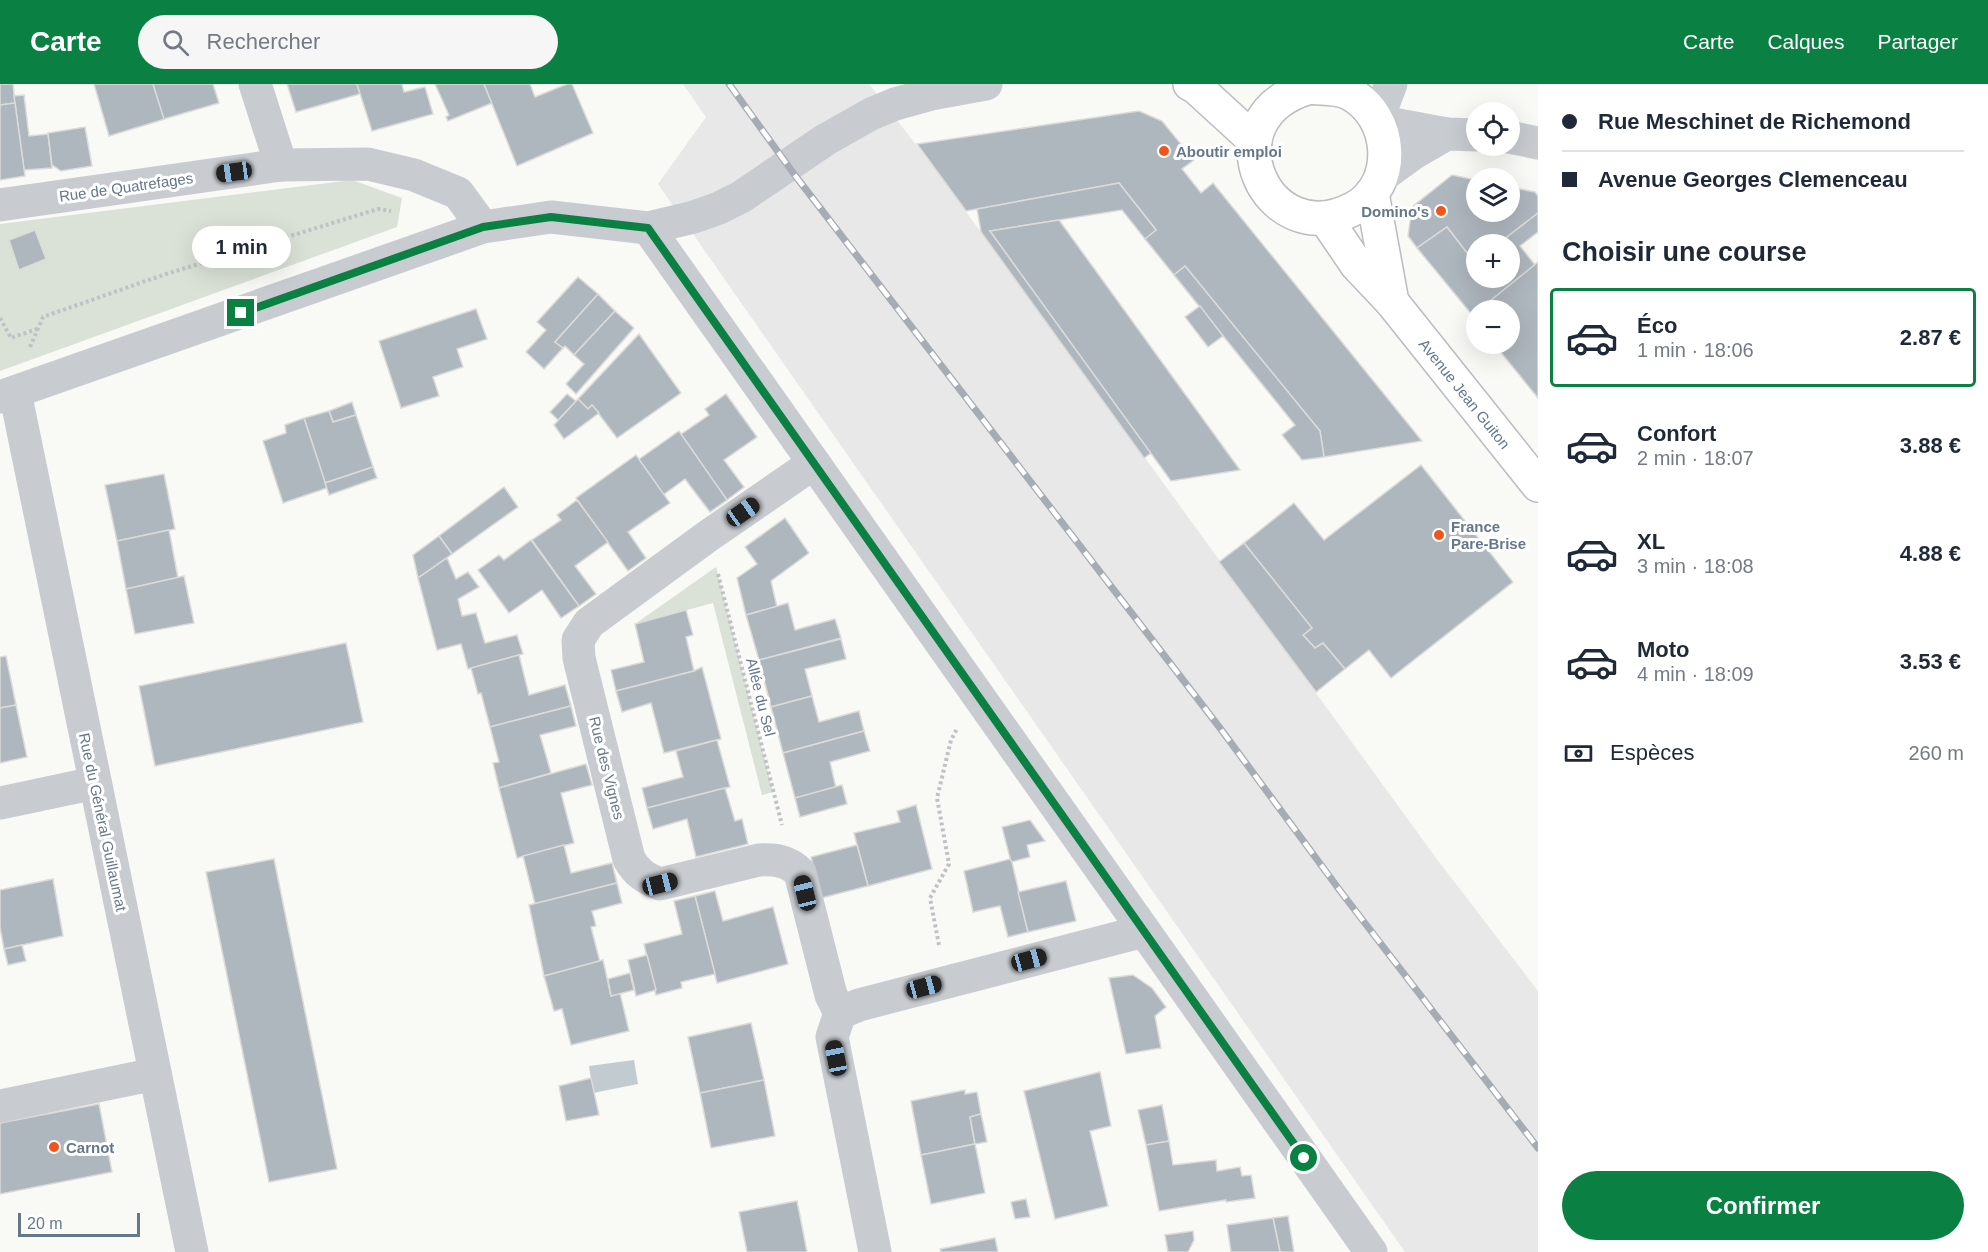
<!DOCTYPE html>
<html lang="fr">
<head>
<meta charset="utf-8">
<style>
  body { margin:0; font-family:Arial,sans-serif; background:#f6f6f7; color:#1f2937; height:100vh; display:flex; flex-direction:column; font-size:22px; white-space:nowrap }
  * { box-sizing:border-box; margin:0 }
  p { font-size:20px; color:#747a83 }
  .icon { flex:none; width:33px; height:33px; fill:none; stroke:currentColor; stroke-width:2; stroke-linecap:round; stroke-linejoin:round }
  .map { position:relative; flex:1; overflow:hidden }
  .panel { display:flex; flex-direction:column; background:#fff; width:450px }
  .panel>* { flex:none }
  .banner { display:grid; align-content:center; height:132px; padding:0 24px; background:#fff }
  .buttons { position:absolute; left:1466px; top:18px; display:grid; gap:12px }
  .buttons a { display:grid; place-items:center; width:54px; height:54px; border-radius:50%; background:#fff; box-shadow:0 6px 24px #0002; font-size:30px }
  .scale { position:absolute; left:18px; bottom:15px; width:122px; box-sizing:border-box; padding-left:6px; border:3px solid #65788a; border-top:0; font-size:16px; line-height:21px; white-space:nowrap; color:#65788a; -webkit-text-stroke:4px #fff; paint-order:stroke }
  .end { position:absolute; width:27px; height:27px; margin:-14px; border:8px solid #0b8043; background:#fff; box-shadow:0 0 0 3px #fff }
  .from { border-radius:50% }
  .bubble { position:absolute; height:42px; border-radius:21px; background:#fff; box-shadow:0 6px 24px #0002; font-size:20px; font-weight:600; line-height:42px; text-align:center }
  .car { position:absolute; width:18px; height:36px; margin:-18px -9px; border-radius:8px; box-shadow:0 0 4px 2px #0007; background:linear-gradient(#222 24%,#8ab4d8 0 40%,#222 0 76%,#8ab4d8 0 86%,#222 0) }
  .banner b { display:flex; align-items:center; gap:21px; height:57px; font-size:22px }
  .banner b+b { border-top:2px solid #e0e1e3 }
  .banner i { width:15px; height:15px; background:#1f2937 }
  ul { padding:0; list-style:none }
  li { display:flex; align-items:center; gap:18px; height:99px; margin:0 12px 9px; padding:0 12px; border:3px solid transparent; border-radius:6px }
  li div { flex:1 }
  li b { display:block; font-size:22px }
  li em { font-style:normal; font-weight:600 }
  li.active { border-color:#0b8043 }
  li>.icon { width:54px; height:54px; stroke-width:1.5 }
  h2 { padding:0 24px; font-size:27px; line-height:72px }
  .pay { display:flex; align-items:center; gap:15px; height:66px; padding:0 24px; font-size:22px }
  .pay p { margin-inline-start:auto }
  .cta { display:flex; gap:12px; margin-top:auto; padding:12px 24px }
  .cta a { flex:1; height:69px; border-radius:36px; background:#0b8043; color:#fff; font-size:24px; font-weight:600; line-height:69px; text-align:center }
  header { display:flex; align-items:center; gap:36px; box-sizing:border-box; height:84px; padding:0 30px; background:#0b8043; color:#fff }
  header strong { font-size:28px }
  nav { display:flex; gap:33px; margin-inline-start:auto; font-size:21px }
  .search { width:420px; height:54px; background:#f6f6f7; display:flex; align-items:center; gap:15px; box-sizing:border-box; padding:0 21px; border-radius:33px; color:#747a83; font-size:22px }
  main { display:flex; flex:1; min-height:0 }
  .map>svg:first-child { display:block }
  .built { fill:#e7e8e7 }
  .green { fill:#dae1d7 }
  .water { fill:#c1cbd0 }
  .building { fill:#afb7be; stroke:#dbdbd8; stroke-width:1.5 }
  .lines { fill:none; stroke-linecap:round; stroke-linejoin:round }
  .major-casing { stroke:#b9bdc1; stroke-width:36 }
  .path { stroke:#bfc2c4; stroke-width:4; stroke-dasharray:3 3; stroke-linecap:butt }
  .minor { stroke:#c8ccd0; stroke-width:33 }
  .major { stroke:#fff; stroke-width:33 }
  .rail-casing { stroke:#a6acb3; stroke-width:7 }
  .rail { stroke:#fff; stroke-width:4.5; stroke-dasharray:14; stroke-linecap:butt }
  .route { stroke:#0b8043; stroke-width:8 }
  .poi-dot { fill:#f3541c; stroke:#fff; stroke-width:2 }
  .labels { text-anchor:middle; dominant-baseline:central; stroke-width:6; stroke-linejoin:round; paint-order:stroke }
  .poi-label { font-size:15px; font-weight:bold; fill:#65788a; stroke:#fff; text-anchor:start }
  .street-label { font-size:15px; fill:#65788a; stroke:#fff }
</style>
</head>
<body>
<header>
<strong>Carte</strong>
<div class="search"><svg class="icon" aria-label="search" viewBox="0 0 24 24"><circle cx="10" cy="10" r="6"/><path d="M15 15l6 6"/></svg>Rechercher</div>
<nav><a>Carte</a><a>Calques</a><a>Partager</a></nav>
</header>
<main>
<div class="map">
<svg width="1538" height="1168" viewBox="0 0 1538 1168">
  <rect width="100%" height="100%" fill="#f9f9f6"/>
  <path class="built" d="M683 0H869L937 88 1436 774 1538 907V1168H1405L658 100 706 33Z"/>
  <g class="green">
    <path d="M352 96 402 114 397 143 0 287V140Z"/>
    <path d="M716 483 773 708 762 711 713 519 635 540Z"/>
  </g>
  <path class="water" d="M634 976 638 1000 593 1009 589 982Z"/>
  <g class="building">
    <path d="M0 0H13L15 19 0 21Z"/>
    <path d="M94 0H153L165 35 109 52Z"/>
    <path d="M153 0H213L219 19 164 35Z"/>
    <path d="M287 0H357L360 10 296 28Z"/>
    <path d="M357 0H402L404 8 425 3 433 30 372 47Z"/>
    <path d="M435 0H484L492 19 448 37 446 33 449 31Z"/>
    <path d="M484 0H530L535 13 567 0H572L593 49 517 82Z"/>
    <path d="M24 11 29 52 48 50 52 84 24 86 14 12Z"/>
    <path d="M15 19 25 92 0 96V21Z"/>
    <path d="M1139 27 1162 37 1194 76 1182 85 1201 109 1213 99 1422 357 1324 373 1320 347 1185 182 1174 191 1145 155 1156 146 1119 99 966 127 917 60Z"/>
    <path d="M85 43 92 82 61 87 52 81 48 49Z"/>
    <path d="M1452 91 1476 96V128H1509V103L1535 108 1538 112V129L1498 160H1489L1484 155 1467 169 1447 143 1417 164 1408 152 1412 123Z"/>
    <path d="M1119 99 1156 146 1145 155 1122 126 990 147 1151 369 1144 374 981 148 977 125Z"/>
    <path d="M1538 129V148L1520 162 1535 181 1479 226H1476L1473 232 1417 164 1447 143 1467 169 1476 162V194H1509V160H1498Z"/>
    <path d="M1059 136 1240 386 1171 397 990 147Z"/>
    <path d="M35 146 46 175 19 186 9 156Z"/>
    <path d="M1538 178V314L1494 260H1509V226H1479Z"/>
    <path d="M1185 182 1320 347 1324 373 1302 376 1282 351 1295 341 1174 191Z"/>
    <path d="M578 193 598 210 555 258 563 264 544 285 526 268 546 246 537 238Z"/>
    <path d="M598 210 615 227 574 271 565 262 563 264 555 258Z"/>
    <path d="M1200 222 1223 252 1208 263 1185 233Z"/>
    <path d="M476 225 487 255 457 265 463 283 433 293 439 312 401 324 379 257Z"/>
    <path d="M615 227 634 244 576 310 566 300 584 280 574 271Z"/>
    <path d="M639 250 681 309 617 354 592 321 588 325 578 315Z"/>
    <path d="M567 310 576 317 558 336 550 328Z"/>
    <path d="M726 310 757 353 724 376 744 403 727 416 680 351 709 331 705 325Z"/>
    <path d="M578 315 588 325 592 321 599 329 564 355 554 341Z"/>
    <path d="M352 318 356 331 333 338 329 327Z"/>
    <path d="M329 327 333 338 356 331 373 383 325 399 304 334Z"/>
    <path d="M304 334 327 404 283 419 263 357 286 349 285 341Z"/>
    <path d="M679 347 727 416 710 428 685 395 663 411 638 376Z"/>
    <path d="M636 371 670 419 628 448 646 474 628 487 576 414Z"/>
    <path d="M1421 381 1513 498 1391 594 1369 566 1345 585 1323 559 1315 564 1303 551 1312 544 1244 459 1294 419 1324 456Z"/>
    <path d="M373 383 377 394 329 411 325 399Z"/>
    <path d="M164 390 175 445 117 457 105 401Z"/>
    <path d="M504 403 518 423 452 470 439 452Z"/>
    <path d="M577 416 608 458 575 482 596 510 579 522 532 456 561 436 557 431Z"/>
    <path d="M785 434 809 469 771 497 777 523 746 531 737 494 757 480 745 463Z"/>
    <path d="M169 446 178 494 126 505 117 457Z"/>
    <path d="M439 452 452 470 418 494 413 471Z"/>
    <path d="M531 456 579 522 561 534 542 506 509 529 478 486 499 471 504 476Z"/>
    <path d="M1244 459 1312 544 1303 551 1315 564 1323 559 1345 585 1316 608 1219 478Z"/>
    <path d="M447 474 456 495 468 488 479 503 458 515 462 532 476 529 485 559 517 551 523 570 468 585 461 560 437 566 418 494Z"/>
    <path d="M184 492 194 539 135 550 126 505Z"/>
    <path d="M788 519 795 546 835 535 841 554 759 576 746 531Z"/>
    <path d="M686 526 693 551 686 553 694 587 616 607 611 586 644 578 635 540Z"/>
    <path d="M841 555 846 575 805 585 812 612 771 623 759 576Z"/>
    <path d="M346 559 363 638 155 682 139 602Z"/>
    <path d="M519 571 529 611 565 601 571 622 490 643 481 609 478 610 471 584Z"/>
    <path d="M6 572 16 621 0 624V573Z"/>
    <path d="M702 583 721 655 664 669 651 619 622 628 616 607 694 587Z"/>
    <path d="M812 612 819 638 859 627 864 647 783 669 771 623Z"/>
    <path d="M16 621 27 673 0 679V624Z"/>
    <path d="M571 622 576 642 540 651 551 689 499 704 493 679 499 678 490 643Z"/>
    <path d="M864 647 870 667 830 678 836 704 795 714 783 669Z"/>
    <path d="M717 656 730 703 647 724 642 704 683 693 676 667Z"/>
    <path d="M586 680 592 701 561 709 574 759 517 774 499 704Z"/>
    <path d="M842 701 847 720 800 733 795 714Z"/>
    <path d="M725 704 735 737 742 735 748 760 696 773 687 735 653 745 647 724Z"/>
    <path d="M916 721 932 785 868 802 854 749 900 738 897 727Z"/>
    <path d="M1030 736 1045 757 1027 761 1030 773 1011 778 1002 743Z"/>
    <path d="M564 761 571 789 612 779 617 799 535 820 523 772Z"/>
    <path d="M857 761 868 802 821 814 811 773Z"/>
    <path d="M274 775 337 1085 269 1098 206 788Z"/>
    <path d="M1010 775 1012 778 1028 848 1008 853 1000 822 973 828 964 787Z"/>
    <path d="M53 795 63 852 4 865 0 843V806Z"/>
    <path d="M1066 797 1076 837 1028 848 1018 808Z"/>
    <path d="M617 799 622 819 592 827 596 842 591 843 600 878 544 892 529 821Z"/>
    <path d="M715 807 723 837 773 823 788 880 717 899 695 812Z"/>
    <path d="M695 812 715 890 681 898 682 904 656 911 644 860 682 850 674 817Z"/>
    <path d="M22 861 26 877 8 881 4 865Z"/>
    <path d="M647 871 656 906 636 912 628 876Z"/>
    <path d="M603 876 611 912 620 909 629 947 571 961 562 925 554 927 544 892Z"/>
    <path d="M630 889 634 906 611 912 608 895Z"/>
    <path d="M1133 891 1152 904 1166 923 1155 932 1161 964 1126 970 1109 894Z"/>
    <path d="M751 939 764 996 700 1009 688 953Z"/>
    <path d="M1100 988 1111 1042 1090 1047 1108 1122 1055 1135 1024 1007Z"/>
    <path d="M591 994 599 1031 566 1037 559 1002Z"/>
    <path d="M764 996 775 1052 711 1064 700 1009Z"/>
    <path d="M965 1006V1010L977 1008 981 1030 970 1033 975 1060 921 1071 911 1017Z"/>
    <path d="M99 1020 112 1088 0 1110V1039Z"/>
    <path d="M1162 1021 1169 1057 1146 1061 1138 1026Z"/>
    <path d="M981 1030 987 1058 975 1060 970 1033Z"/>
    <path d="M1169 1057 1173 1081 1216 1076 1217 1087 1240 1083 1242 1092 1251 1091 1255 1114 1226 1118V1116L1159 1127 1146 1061Z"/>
    <path d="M975 1060 985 1109 931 1120 921 1071Z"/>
    <path d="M1026 1115 1030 1133 1015 1135 1011 1118Z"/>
    <path d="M797 1117 807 1168H747L739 1128Z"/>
    <path d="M1288 1132 1294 1168H1280L1273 1134Z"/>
    <path d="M1273 1134 1280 1168H1231L1227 1141Z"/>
    <path d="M1193 1147 1194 1156 1188 1168H1168L1165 1151Z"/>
    <path d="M995 1154 998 1168H941L940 1165Z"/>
  </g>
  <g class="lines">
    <g class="major-casing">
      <g id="major">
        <path d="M1190 0 1196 3 1255 57"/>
        <path d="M1296 0C1313 7 1332 1 1349 9 1394 32 1398 102 1353 125 1266 170 1206 35 1307 4"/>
        <path d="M1372 109 1392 218"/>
        <path id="s1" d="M1325 134 1357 181 1392 218 1538 401"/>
      </g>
    </g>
    <g class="path">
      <path d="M0 234 11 254 37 245"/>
      <path d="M30 263 43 233 163 191 378 125 391 127"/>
      <path d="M718 490 782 741"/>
      <path d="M939 861 930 814 949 780 937 714 951 656 957 645"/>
    </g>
    <g class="minor">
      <path d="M255 0 281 81"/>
      <path d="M1391 0 1377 37 1447 50 1476 51"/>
      <path d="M1509 53 1538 59"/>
      <path d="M1381 93 1414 69 1447 50"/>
      <path d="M0 121 281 81 368 80 414 91 458 109 483 143"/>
      <path d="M648 144 1371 1168"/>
      <path d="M15 308 192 1168"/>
      <path d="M0 313 483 143 551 133 648 144 694 133 719 124 741 113 825 56 871 30 895 20 931 10 986 0"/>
      <path d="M814 379 708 452 589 539 578 556 579 574 629 775C637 789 645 794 660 800L759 776C775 775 789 777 800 789L831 911 840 929"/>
      <path d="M0 719 95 699"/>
      <path d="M0 1022 155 990"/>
      <path d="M875 1168 832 953 840 929 859 921 1144 847"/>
    </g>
    <use href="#major" class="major"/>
    <g class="rail-casing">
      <path id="rail" d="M729 0 794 90 1220 644 1341 808 1538 1064"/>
    </g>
    <use href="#rail" class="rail"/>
  </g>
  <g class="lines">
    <path class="route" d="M241 229 483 143 551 133 648 144 1304 1074"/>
  </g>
  <g class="poi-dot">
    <circle cx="1164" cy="67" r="6"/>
    <circle cx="1441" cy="127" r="6"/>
    <circle cx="1439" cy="451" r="6"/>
    <circle cx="54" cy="1063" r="6"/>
  </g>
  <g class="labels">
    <g class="poi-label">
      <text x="1176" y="67">Aboutir emploi</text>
      <text x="1429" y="127" text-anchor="end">Domino's</text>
      <text x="1451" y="442">France<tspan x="1451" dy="17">Pare-Brise</tspan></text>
      <text x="66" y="1063">Carnot</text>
    </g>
    <g class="street-label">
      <text transform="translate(126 103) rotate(-8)">Rue de Quatrefages</text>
      <text stroke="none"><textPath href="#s1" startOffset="225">Avenue Jean Guiton</textPath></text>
      <text transform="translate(761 613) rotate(76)">Allée du Sel</text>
      <text transform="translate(607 684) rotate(76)">Rue des Vignes</text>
      <text transform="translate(103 738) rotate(78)">Rue du Général Guillaumat</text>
    </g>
  </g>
</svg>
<div class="buttons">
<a><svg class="icon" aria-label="locate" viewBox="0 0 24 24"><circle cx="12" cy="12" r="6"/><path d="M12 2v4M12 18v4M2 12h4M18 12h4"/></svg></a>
<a><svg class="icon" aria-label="layers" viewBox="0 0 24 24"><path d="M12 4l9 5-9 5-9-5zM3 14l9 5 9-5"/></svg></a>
<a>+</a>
<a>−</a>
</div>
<div class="scale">20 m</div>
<i class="end from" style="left:1304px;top:1074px"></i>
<i class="end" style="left:241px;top:229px"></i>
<div class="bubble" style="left:192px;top:142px;width:99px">1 min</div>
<i class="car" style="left:234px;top:88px;rotate:262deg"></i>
<i class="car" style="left:743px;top:428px;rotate:55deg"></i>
<i class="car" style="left:660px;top:800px;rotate:76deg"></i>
<i class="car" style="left:805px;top:809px;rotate:346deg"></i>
<i class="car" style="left:1029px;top:876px;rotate:75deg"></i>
<i class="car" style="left:924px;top:903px;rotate:75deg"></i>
<i class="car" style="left:836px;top:974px;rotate:349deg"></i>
</div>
<section class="panel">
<div class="banner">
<b><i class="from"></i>Rue Meschinet de Richemond</b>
<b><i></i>Avenue Georges Clemenceau</b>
</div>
<h2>Choisir une course</h2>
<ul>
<li class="active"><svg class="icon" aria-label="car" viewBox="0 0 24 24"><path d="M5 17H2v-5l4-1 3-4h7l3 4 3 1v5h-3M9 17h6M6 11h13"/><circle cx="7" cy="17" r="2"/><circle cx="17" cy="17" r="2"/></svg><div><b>Éco</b><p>1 min · 18:06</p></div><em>2.87 €</em></li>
<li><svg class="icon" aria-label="car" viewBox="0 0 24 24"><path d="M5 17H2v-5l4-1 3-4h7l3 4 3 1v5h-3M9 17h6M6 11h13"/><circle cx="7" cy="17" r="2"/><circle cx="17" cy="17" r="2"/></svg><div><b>Confort</b><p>2 min · 18:07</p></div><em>3.88 €</em></li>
<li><svg class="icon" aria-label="car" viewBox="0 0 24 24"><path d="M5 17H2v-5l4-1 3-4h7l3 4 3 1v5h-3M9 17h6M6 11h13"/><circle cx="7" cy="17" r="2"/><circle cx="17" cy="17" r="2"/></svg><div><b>XL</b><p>3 min · 18:08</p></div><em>4.88 €</em></li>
<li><svg class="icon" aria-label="car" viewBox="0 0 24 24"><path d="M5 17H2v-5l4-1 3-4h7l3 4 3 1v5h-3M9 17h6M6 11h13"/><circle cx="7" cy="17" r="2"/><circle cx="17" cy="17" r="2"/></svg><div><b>Moto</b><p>4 min · 18:09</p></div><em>3.53 €</em></li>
</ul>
<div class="pay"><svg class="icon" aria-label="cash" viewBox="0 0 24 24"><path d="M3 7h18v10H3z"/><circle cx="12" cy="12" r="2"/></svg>Espèces<p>260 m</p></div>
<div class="cta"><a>Confirmer</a></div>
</section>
</main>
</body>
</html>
